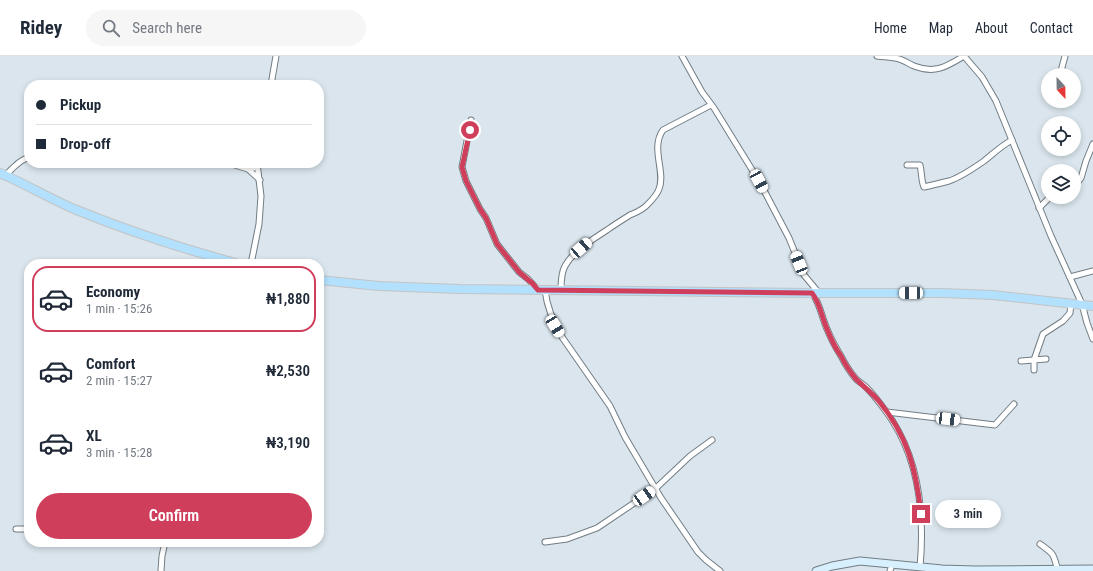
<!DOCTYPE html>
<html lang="en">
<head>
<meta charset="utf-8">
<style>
  body { margin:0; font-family:"Roboto Condensed",sans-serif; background:#f6f6f7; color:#1f2937; height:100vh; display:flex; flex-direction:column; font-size:15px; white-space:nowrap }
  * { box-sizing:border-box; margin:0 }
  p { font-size:13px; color:#747a83 }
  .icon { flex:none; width:22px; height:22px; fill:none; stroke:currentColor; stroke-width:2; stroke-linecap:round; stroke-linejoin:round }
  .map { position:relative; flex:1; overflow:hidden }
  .side { position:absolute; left:24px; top:203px; width:300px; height:288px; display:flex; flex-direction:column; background:#fff; border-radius:16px; box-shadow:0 2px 6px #0003 }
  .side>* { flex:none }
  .hud { position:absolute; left:24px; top:24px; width:300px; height:88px; border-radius:16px; box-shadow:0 2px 6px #0003; display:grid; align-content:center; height:88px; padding:0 12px; background:#fff }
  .needle { width:26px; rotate:158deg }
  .controls { position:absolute; left:1041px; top:12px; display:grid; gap:8px }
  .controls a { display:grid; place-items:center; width:40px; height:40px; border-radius:50%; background:#fff; box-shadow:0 2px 6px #0003; font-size:20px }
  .end { position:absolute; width:18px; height:18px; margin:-9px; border:5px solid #cf3f5c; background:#fff; box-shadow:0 0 0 2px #fff }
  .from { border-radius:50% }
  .bubble { position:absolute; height:28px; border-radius:14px; background:#fff; box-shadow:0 2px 6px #0003; font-size:13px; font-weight:600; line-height:28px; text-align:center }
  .car { position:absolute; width:12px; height:24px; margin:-12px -6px; border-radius:5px; box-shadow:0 0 3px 1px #0007; background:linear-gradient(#fff 24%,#345 0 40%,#fff 0 76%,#345 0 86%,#fff 0) }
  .hud b { display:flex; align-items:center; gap:14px; height:38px; font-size:15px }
  .hud b+b { border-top:1px solid #e0e1e3 }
  .hud i { width:10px; height:10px; background:#1f2937 }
  ul { padding:7px 0 0; list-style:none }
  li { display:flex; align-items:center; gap:12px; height:66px; margin:0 8px 6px; padding:0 4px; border:2px solid transparent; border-radius:16px }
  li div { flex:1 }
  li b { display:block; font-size:15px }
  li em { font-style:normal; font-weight:600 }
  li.current { border-color:#cf3f5c }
  li>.icon { width:36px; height:36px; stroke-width:1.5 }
  .button { display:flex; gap:8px; margin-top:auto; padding:8px 12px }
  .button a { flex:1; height:46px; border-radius:24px; background:#cf3f5c; color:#fff; font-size:16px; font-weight:600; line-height:46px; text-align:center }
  header { display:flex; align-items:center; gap:24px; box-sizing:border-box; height:56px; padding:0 20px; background:#fff; border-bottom:1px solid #e0e1e3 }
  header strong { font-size:19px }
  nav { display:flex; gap:22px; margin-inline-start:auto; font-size:14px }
  .search { width:280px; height:36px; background:#f6f6f7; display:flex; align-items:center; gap:10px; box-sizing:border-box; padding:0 14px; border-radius:22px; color:#747a83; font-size:15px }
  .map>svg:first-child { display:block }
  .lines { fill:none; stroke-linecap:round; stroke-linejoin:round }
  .street-casing { stroke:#727d84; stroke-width:7 }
  .secondary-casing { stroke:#727d84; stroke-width:9 }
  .primary-casing { stroke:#c3c4c4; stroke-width:10 }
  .street { stroke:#fff; stroke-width:5 }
  .secondary { stroke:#d8f0fe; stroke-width:7 }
  .primary { stroke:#b2e0fd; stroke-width:8 }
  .route { stroke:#cf3f5c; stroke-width:5 }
</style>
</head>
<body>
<header>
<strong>Ridey</strong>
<div class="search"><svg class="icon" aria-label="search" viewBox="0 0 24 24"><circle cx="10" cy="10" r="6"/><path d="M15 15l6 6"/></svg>Search here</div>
<nav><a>Home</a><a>Map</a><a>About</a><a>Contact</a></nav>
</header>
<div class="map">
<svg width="1093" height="515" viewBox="0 0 1093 515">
  <rect width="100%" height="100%" fill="#dae5ed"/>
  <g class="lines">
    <g class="street-casing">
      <g id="street">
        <path d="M682 0 702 36 714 52 759 125 789 182 804 219 819 237"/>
        <path d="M877 0C884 1 893 1 899 3 904 4 909 8 914 10 935 18 946 11 964 0L982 21 996 45 1051 180 1082 248 1087 267 1093 283"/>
        <path d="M1060 19 1065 0"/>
        <path d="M271 29 276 0"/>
        <path d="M471 64 462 111 466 125 480 153 486 162 497 188 519 216 528 223 538 234"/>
        <path d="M228 107 248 113 254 112 257 107"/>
        <path d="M907 109H920C922 117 921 124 924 131 933 129 941 127 949 125 961 121 974 112 984 105 994 97 1001 90 1012 84"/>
        <path d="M248 113 260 124"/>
        <path d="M3 120C8 118 11 113 15 110 19 106 24 103 29 101"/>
        <path d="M1074 129 1078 126 1081 122 1086 105 1093 88"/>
        <path d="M1039 152 1050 141"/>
        <path d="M251 208 259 168 261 140 257 107"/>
        <path d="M1070 221 1093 215"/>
        <path d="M545 234C547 251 553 266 562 281L610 350 625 381 661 442 698 496 706 504 720 515"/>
        <path d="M561 234C561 226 561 217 565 210 574 194 592 184 607 174 614 169 622 164 630 159 637 156 643 154 648 148 652 144 657 139 659 133 666 116 650 92 663 74L711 49"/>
        <path d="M812 237C820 247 822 262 827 273 831 283 836 292 841 300 845 308 850 316 856 323 859 326 863 328 866 331 873 338 879 346 885 354 919 399 925 456 920 511"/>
        <path d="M1021 305 1046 303"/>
        <path d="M1034 314V304L1043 278 1063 265 1070 257 1071 247"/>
        <path d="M887 356 995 369 1014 348"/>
        <path d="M16 473H29"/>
        <path d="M545 486 567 483 597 472 655 433 690 400 712 384"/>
        <path d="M1040 488C1055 499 1053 497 1058 515"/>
        <path d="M161 515 162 500 165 486"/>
        <path d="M890 515 892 509"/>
      </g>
    </g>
    <g class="secondary-casing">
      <path id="secondary" d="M816 515 832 510 860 505 942 513 975 514 1093 513"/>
    </g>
    <g class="primary-casing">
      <g id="primary">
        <path d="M0 117C25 128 49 142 74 153 128 175 183 193 239 208"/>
        <path d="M319 224 379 230 459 233 812 237H942L993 239 1093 250"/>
      </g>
    </g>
    <use href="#street" class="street"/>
    <use href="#secondary" class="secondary"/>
    <use href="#primary" class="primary"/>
  </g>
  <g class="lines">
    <path class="route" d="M470 74 464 102 462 111 466 125 480 153 486 162 497 188 519 216 532 227 538 234 812 237C820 247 822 262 827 273 831 283 835 292 841 300 845 308 850 316 856 323 863 330 871 336 878 344 908 380 916 413 921 458"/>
  </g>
</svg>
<div class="controls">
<a><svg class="needle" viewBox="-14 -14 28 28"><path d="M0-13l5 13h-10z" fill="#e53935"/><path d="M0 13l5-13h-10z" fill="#747a83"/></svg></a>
<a><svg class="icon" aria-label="locate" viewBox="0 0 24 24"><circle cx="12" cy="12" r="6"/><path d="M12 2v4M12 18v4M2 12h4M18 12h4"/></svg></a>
<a><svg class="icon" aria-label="layers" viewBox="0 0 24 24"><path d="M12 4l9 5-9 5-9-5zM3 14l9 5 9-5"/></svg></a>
</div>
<i class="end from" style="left:470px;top:74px"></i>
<i class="end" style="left:921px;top:458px"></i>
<div class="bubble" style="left:935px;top:444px;width:66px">3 min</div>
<i class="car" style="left:759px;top:125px;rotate:152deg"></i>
<i class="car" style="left:581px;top:192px;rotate:49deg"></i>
<i class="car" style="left:799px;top:207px;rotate:338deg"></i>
<i class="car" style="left:911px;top:237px;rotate:270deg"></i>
<i class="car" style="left:555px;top:270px;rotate:149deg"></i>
<i class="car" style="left:948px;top:363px;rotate:97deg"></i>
<i class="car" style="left:644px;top:440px;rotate:56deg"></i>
<div class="hud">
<b><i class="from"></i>Pickup</b>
<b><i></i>Drop-off</b>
</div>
<section class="side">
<ul>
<li class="current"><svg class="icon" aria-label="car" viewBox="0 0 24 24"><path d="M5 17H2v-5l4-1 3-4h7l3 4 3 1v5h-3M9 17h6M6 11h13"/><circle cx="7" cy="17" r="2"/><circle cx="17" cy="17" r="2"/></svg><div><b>Economy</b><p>1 min · 15:26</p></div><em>₦1,880</em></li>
<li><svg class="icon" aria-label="car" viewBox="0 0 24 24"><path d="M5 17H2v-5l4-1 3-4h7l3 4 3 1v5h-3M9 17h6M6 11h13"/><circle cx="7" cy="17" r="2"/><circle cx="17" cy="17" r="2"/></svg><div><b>Comfort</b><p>2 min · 15:27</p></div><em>₦2,530</em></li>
<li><svg class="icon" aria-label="car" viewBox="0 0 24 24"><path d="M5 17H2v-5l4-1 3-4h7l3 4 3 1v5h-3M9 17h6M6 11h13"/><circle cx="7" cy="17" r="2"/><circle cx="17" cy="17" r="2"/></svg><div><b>XL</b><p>3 min · 15:28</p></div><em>₦3,190</em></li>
</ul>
<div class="button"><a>Confirm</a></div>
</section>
</div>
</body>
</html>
